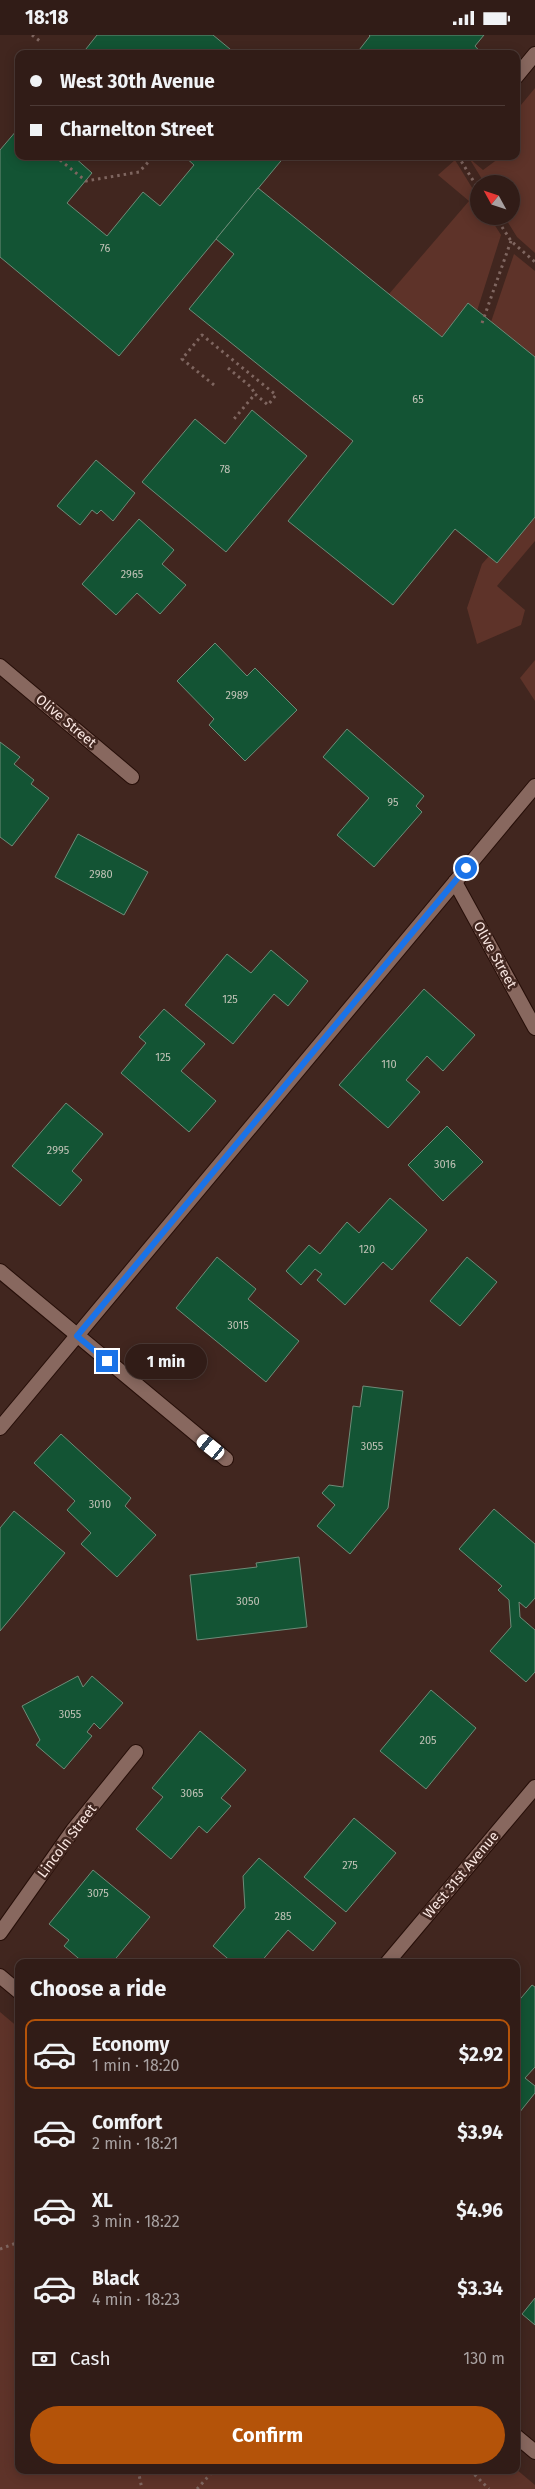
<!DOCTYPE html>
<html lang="en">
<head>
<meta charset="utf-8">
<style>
  body { margin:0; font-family:"Fira Sans",sans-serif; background:#392520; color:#f1f3f6; height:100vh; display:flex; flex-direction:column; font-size:19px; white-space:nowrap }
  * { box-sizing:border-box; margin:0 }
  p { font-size:16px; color:#a8a1a1 }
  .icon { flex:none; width:28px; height:28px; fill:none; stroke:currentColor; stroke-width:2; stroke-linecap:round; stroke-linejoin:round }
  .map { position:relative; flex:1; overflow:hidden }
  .sheet { position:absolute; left:15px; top:1924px; width:505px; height:515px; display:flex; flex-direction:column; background:#311c17; border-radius:10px; box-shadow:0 2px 12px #0003,0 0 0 1px #4c3a36 }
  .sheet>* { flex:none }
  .banner { position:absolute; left:15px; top:15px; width:505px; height:110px; border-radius:10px; box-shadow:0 2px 12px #0003,0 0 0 1px #4c3a36; display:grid; align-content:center; height:110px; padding:0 15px; background:#311c17 }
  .needle { width:32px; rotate:310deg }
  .buttons { position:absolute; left:470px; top:140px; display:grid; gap:10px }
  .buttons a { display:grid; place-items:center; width:50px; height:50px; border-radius:50%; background:#311c17; box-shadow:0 2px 12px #0003,0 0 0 1px #4c3a36; font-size:25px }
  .end { position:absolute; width:22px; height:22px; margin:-11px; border:6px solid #1a73e8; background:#fff; box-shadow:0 0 0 2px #fff }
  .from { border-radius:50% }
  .bubble { position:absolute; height:35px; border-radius:18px; background:#311c17; box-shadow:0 2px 12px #0003,0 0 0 1px #4c3a36; font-size:16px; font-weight:700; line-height:35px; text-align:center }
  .car { position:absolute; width:15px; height:30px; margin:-15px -8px; border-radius:6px; box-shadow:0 0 4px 1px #0007; background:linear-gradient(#fff 24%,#345 0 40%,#fff 0 76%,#345 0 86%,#fff 0) }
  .banner b { display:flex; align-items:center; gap:18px; height:48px; font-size:19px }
  .banner b+b { border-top:1px solid #4c3a36 }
  .banner i { width:12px; height:12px; background:#f1f3f6 }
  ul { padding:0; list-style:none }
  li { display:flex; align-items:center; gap:15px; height:70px; margin:0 10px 8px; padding:0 5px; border:2px solid transparent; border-radius:10px }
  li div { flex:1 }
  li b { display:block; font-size:19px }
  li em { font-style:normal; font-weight:700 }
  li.selected { border-color:#b45309 }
  li>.icon { width:45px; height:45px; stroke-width:1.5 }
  h2 { padding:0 15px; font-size:22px; line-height:60px }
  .pay { display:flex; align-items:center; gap:12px; height:55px; padding:0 15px; font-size:19px }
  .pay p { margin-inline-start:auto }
  .button { display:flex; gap:10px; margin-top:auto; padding:10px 15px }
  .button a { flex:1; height:58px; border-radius:30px; background:#b45309; color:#fff; font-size:20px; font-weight:700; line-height:58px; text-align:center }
  .status { display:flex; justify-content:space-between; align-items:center; height:35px; padding:0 25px; background:#311c17; direction:ltr }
  .status svg { height:14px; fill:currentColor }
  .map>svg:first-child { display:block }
  .green { fill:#5e3329 }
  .building { fill:#135434; stroke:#6e8b78 }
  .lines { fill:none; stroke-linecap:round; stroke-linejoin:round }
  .minor-casing { stroke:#260e08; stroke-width:16 }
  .path { stroke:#7f6660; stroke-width:3; stroke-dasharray:2.5 4; stroke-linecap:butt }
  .minor { stroke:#88685f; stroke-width:14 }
  .route { stroke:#1a73e8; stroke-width:6 }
  .labels { text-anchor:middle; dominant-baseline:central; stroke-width:5; stroke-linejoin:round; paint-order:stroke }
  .number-label { font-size:11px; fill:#c0c2b6 }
  .street-label { font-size:14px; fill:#fae7e2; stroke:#41261f }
</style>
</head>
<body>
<div class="status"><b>18:18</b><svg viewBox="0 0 49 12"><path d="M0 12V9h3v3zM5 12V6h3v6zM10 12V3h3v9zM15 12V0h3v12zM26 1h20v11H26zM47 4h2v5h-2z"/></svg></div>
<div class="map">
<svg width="535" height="2454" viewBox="0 0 535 2454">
  <rect width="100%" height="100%" fill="#41261f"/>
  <g class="green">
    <path d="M535 53V218L517 202 504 181H511V149H485L469 123 483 135 502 121H516V76Z"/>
    <path d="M455 125 479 164V181H489L501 200 477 276 468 269 442 302 389 259 469 166 438 140Z"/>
    <path d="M514 219 535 236V322L491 287Z"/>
    <path d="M535 469V506L497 551 525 575 521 590 477 609 467 573 482 529Z"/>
    <path d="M535 625V666L520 643Z"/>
    <path d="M0 1977 19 1993V2435L516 2434 535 2450V2454H0Z"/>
  </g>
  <g class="building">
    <path d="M97 0H213L236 19H82Z"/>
    <path d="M369 0H484L475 11 482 19H356L370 1Z"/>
    <path d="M17 95 19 97V121H73L92 138 67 168 107 201 143 157 160 171 194 130 184 121H285L119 321 0 222V115Z"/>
    <path d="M258 153 442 302 468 268 535 322V482L497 528 455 494 393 570 288 486 353 406 189 274 234 219 216 204Z"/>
    <path d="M252 375 307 421 226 517 142 447 195 384 225 409Z"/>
    <path d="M96 425 135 458 113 486 101 475 97 479 92 475 80 490 57 471Z"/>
    <path d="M139 484 174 515 162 529 186 550 160 579 137 558 116 580 82 549Z"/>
    <path d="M215 608 247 641 255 633 297 675 245 726 209 690 214 684 177 646Z"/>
    <path d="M347 694 424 761 416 771 422 777 374 832 337 800 369 763 323 722Z"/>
    <path d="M0 707 20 722 14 729 34 745 31 749 49 763 12 811 0 802Z"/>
    <path d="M78 799 148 837 124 880 55 842Z"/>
    <path d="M271 915 308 946 288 971 274 959 233 1009 185 970 227 919 251 938Z"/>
    <path d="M424 954 475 1000 443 1036 427 1021 406 1045 420 1057 388 1093 339 1050Z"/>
    <path d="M164 974 205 1009 181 1036 216 1066 189 1097 121 1038 146 1008 139 1002Z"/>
    <path d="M66 1068 103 1099 72 1136 82 1145 60 1171 12 1131Z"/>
    <path d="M447 1091 483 1127 443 1166 408 1130Z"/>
    <path d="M390 1163 427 1195 392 1235 383 1227 345 1270 317 1245 322 1239 315 1234 301 1250 286 1236 309 1210 320 1219 347 1187 359 1198Z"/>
    <path d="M217 1222 256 1254 248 1264 299 1306 266 1347 176 1273Z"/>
    <path d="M467 1222 497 1247 460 1291 430 1266Z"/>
    <path d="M363 1351 403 1356 388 1473 350 1519 317 1491 335 1470 322 1458 329 1450 343 1452 353 1371 360 1372Z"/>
    <path d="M61 1399 131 1463 125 1471 156 1500 117 1542 81 1509 91 1498 67 1475 75 1466 34 1428Z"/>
    <path d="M494 1474 535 1509V1563L526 1573 519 1567 520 1582 535 1595V1637L526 1647 490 1616 511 1592 509 1565 498 1555 502 1551 459 1514Z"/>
    <path d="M14 1476 65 1518 0 1596V1493Z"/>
    <path d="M299 1522 307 1592 197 1605 190 1540 257 1532 256 1528Z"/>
    <path d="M78 1641 83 1652 92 1641 123 1668 100 1694 94 1688 87 1697 92 1701 64 1734 36 1710 40 1705 22 1671Z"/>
    <path d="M431 1655 476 1693 426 1754 380 1716Z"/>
    <path d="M200 1696 246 1735 221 1763 231 1771 207 1798 199 1791 171 1824 136 1794 163 1762 152 1753Z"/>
    <path d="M354 1783 396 1818 346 1877 304 1842Z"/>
    <path d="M259 1823 336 1888 313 1916 288 1895 260 1928H233L213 1911 245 1873 243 1841Z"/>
    <path d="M93 1835 150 1882 112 1928H84L64 1911 69 1905 49 1889Z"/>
    <path d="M532 1950 535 1952V2032L525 2043 535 2051V2058L519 2078 516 2076V1969Z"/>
    <path d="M535 2263V2290L522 2279Z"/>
  </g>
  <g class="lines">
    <g class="minor-casing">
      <g id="minor">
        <path d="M516 42 535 19"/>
        <path d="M0 631 132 742"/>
        <path d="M455 847 535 993"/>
        <path d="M0 1236 226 1424"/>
        <path d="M0 1393 535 751"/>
        <path d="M0 1898 73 1795 136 1717"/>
        <path d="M387 1928 535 1752"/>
        <path d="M0 1941 19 1957"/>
        <path d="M516 2401 535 2417"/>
      </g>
    </g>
    <g class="path">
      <path d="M32 0 41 7"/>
      <path d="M55 121 86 146 139 137 154 121"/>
      <path d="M458 121 479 155"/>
      <path d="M495 181 511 206 535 227"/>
      <path d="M482 288 511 206"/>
      <path d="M228 333 251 352 255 359"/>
      <path d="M214 350 182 324 202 300 276 360 268 370 255 359 234 384"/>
      <path d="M0 2214 19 2207"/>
      <path d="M138 2435 142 2454"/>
      <path d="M470 2435 489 2454"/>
      <path d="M197 2454 214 2435"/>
    </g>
    <use href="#minor" class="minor"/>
  </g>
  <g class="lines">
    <path class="route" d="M107 1326 77 1301 466 833"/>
  </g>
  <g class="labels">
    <g class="number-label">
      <text x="105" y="213">76</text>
      <text x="418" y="364">65</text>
      <text x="225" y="434">78</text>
      <text x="132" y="539">2965</text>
      <text x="237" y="660">2989</text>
      <text x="393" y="767">95</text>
      <text x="101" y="839">2980</text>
      <text x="230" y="964">125</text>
      <text x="163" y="1022">125</text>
      <text x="389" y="1029">110</text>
      <text x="58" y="1115">2995</text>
      <text x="445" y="1129">3016</text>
      <text x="367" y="1214">120</text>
      <text x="238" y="1290">3015</text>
      <text x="372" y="1411">3055</text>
      <text x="100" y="1469">3010</text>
      <text x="248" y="1566">3050</text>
      <text x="70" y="1679">3055</text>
      <text x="428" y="1705">205</text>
      <text x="192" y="1758">3065</text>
      <text x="350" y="1830">275</text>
      <text x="98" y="1858">3075</text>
      <text x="283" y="1881">285</text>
    </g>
    <g class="street-label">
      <text transform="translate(66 686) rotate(40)">Olive Street</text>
      <text transform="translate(495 920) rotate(61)">Olive Street</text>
      <text transform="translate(67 1806) rotate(-53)">Lincoln Street</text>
      <text transform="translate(461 1840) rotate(-50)">West 31st Avenue</text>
    </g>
  </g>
</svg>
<div class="buttons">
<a><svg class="needle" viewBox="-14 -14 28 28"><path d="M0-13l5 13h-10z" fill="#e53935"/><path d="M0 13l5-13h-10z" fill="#a8a1a1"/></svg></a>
</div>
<i class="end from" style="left:466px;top:833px"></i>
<i class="end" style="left:107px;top:1326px"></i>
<div class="bubble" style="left:125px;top:1309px;width:82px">1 min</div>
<i class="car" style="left:211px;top:1412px;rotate:309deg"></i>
<div class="banner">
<b><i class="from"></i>West 30th Avenue</b>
<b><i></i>Charnelton Street</b>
</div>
<section class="sheet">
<h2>Choose a ride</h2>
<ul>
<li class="selected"><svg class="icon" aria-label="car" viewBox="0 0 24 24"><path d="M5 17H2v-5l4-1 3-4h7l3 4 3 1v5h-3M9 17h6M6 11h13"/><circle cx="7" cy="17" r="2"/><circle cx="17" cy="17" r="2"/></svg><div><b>Economy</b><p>1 min · 18:20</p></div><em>$2.92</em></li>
<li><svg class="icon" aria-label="car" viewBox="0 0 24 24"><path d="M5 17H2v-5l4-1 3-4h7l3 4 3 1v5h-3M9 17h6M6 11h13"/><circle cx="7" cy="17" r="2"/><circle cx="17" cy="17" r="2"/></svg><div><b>Comfort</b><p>2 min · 18:21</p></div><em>$3.94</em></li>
<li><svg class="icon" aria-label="car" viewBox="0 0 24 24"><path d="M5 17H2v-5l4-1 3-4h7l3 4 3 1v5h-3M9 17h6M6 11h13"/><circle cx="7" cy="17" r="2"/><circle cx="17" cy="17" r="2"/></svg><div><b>XL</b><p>3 min · 18:22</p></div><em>$4.96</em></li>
<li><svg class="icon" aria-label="car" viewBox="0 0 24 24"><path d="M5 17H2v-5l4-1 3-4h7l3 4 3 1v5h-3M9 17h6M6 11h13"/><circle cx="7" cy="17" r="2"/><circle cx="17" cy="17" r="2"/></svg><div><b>Black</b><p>4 min · 18:23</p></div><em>$3.34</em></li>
</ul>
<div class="pay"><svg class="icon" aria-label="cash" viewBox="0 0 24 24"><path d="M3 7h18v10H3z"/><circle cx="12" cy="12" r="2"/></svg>Cash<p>130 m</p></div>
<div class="button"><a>Confirm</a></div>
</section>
</div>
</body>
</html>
